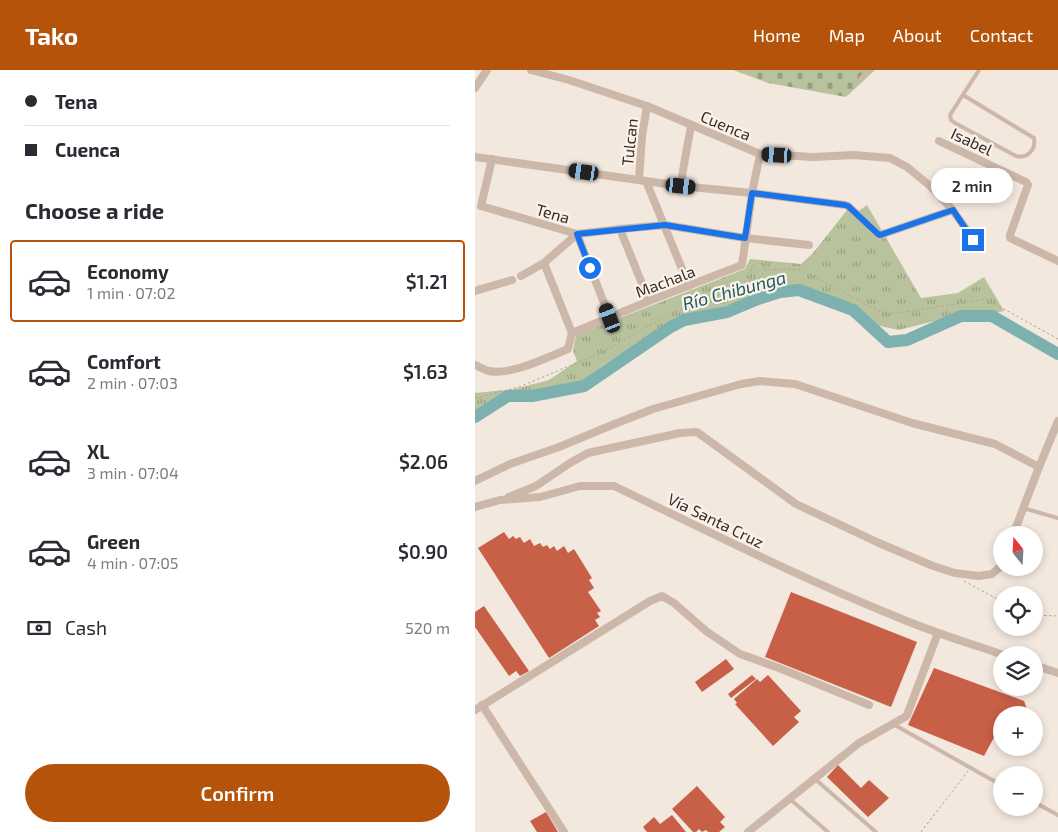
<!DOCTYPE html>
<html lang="en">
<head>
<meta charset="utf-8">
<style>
  body { margin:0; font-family:"Exo 2",sans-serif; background:#f2f2f3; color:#2b2b33; height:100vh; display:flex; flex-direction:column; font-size:19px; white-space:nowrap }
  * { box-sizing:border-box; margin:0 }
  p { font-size:16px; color:#7c7c81 }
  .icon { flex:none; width:28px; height:28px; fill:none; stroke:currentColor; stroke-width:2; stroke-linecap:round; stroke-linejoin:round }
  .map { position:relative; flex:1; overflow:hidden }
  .side { display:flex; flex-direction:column; background:#fff; width:475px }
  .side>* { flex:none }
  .banner { display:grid; align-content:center; height:110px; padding:0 25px; background:#fff }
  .needle { width:32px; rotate:342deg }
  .controls { position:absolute; left:518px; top:456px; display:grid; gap:10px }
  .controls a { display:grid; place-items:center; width:50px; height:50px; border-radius:50%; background:#fff; box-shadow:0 2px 8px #0003; font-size:25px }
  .end { position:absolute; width:22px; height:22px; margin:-11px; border:6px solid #1a73e8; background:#fff; box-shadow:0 0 0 2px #fff }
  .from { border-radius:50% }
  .bubble { position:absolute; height:35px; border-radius:18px; background:#fff; box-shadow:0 2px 8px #0003; font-size:16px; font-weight:600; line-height:35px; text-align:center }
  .car { position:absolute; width:15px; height:30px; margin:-15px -8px; border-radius:6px; box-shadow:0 0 4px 1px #0007; background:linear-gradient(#222 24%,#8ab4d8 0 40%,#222 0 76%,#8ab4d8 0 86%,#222 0) }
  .banner b { display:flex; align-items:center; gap:18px; height:48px; font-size:19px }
  .banner b+b { border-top:1px solid #e1e1e2 }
  .banner i { width:12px; height:12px; background:#2b2b33 }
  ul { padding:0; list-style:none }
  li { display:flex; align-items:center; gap:15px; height:82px; margin:0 10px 8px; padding:0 15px; border:2px solid transparent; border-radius:5px }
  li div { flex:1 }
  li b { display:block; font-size:19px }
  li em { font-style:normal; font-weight:600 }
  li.current { border-color:#b45309 }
  li>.icon { width:45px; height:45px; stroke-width:1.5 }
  h2 { padding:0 25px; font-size:22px; line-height:60px }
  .pay { display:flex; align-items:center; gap:12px; height:55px; padding:0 25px; font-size:19px }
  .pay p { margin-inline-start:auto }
  .action { display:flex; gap:10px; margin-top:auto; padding:10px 25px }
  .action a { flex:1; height:58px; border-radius:30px; background:#b45309; color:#fff; font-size:20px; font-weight:600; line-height:58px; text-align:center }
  header { display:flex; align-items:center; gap:30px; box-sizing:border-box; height:70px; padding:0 25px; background:#b45309; color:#fff }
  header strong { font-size:24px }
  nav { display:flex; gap:28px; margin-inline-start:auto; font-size:18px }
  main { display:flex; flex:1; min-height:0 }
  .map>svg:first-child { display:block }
  .cemetery { fill:url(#cemetery-stones) }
  .park { fill:url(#park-tufts) }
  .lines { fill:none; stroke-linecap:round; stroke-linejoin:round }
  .river { stroke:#7cb1b0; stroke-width:12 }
  .building { fill:#c85f47 }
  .path { stroke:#b8a193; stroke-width:1; stroke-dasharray:2.5 2.5; stroke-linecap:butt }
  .lane { stroke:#ccb7a9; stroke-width:4 }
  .street { stroke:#ccb7a9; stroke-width:8 }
  .route { stroke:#1a73e8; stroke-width:6 }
  .labels { text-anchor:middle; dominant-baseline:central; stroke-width:4.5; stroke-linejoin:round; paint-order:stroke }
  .street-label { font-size:16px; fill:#392d29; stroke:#faf2eb }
  .water-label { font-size:18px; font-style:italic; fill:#1e5b5c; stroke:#faf2eb }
</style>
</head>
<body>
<header>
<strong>Tako</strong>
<nav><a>Home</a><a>Map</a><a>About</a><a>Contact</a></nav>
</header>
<main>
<section class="side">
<div class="banner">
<b><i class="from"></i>Tena</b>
<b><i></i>Cuenca</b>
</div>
<h2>Choose a ride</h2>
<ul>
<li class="current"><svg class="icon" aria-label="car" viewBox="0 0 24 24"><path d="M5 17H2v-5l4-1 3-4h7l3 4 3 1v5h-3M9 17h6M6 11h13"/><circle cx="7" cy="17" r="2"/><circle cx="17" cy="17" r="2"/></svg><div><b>Economy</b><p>1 min · 07:02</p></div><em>$1.21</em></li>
<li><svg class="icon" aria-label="car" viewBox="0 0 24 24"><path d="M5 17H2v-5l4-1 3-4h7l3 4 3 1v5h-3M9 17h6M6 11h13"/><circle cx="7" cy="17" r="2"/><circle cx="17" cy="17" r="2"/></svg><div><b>Comfort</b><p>2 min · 07:03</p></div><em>$1.63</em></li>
<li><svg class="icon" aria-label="car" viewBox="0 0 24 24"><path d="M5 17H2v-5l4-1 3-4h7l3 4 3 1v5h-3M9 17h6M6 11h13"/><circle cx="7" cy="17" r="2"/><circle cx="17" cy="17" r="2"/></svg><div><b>XL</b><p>3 min · 07:04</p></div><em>$2.06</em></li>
<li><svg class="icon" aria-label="car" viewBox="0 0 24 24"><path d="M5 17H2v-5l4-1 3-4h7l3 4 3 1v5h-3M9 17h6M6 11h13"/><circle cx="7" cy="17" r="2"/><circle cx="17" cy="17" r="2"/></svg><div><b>Green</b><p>4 min · 07:05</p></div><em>$0.90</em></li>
</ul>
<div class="pay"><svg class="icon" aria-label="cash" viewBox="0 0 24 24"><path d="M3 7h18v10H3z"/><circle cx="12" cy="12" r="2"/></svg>Cash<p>520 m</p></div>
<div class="action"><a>Confirm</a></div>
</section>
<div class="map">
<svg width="583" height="762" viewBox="0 0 583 762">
  <defs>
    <pattern id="cemetery-stones" width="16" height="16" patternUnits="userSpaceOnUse" patternTransform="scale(1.25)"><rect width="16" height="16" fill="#b8c39d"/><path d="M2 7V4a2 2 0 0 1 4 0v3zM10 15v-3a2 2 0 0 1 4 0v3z" fill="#979f80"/></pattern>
    <pattern id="park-tufts" width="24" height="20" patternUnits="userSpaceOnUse" patternTransform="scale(1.25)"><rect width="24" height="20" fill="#b8c39d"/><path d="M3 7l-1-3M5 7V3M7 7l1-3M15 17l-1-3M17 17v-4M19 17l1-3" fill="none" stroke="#979f80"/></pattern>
  </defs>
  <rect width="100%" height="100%" fill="#f3e8de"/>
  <path class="cemetery" d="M258 0H400L371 27 293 13Z"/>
  <path class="park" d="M376 135 382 142 392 135 446 228 483 223 509 207 529 241 514 244 496 242 424 260 400 255 370 234 343 221 319 216 288 221 258 234 216 245 188 256 130 294 101 315 19 330 0 340V323L39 319 74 310 102 291 98 281 101 265 270 199 275 189 326 194 338 183Z"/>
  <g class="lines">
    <path class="river" d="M0 347 33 326H57L109 316 194 258 209 250 252 242 283 229 305 222 324 220 378 240 413 272 432 270 486 246H517L583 284"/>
  </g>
  <g class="building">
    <path d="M29 462 34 469 38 466 41 469 45 467 49 473 55 469 59 476 65 473 68 477 72 475 75 479 79 476 82 481 89 476 93 483 99 479 117 508 114 510 119 518 113 522 126 541 122 543 125 547 120 550 124 556 74 588 3 478Z"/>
    <path d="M316 522 442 572 416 637 290 587Z"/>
    <path d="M9 536 54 601 45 606 41 601 34 606 0 557V542Z"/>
    <path d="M251 589 259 599 227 622 220 612Z"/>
    <path d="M459 598 549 631 554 645H526V659L524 658 509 686 433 655Z"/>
    <path d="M277 605 281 609 256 628 253 624Z"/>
    <path d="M293 605 326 641 319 647 324 652 298 676 260 634 262 633 259 629 282 609 285 612Z"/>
    <path d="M363 695 386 718 394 710 414 728 393 747 352 707Z"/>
    <path d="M222 716 250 747 245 752 250 757 244 762H233L231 760 227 762 224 759 221 762H218L197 739Z"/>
    <path d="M71 742 83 762H62L55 751Z"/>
    <path d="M197 745 211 762H172L168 757 179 747 185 754Z"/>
  </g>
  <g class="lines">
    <g class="path">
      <path d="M272 215C280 208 274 204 277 196L282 193 287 194 290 199"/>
      <path d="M0 328 44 317 128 282 197 243 247 228 272 215 281 214 290 200 323 199 412 245 511 229 583 269"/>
      <path d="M489 511 526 531"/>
      <path d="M559 545 583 546"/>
      <path d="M446 762 493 701"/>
    </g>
    <g class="lane">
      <path d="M386 8 395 0"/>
      <path d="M488 25 559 68C561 79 553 89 541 86L480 53 476 50 475 45 504 0"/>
      <path d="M548 438 583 448"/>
      <path d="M418 654 526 715"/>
      <path d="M340 709 401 762"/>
      <path d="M315 729 353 762"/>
      <path d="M559 732 583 745"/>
    </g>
    <g class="street">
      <path d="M56 0 94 10 172 36 285 84 338 87 379 85 415 88 432 97 454 115 476 138 499 170"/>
      <path d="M0 18 12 0"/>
      <path d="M464 71 551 112 553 115 535 165V168L583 191"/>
      <path d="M0 87 206 116 277 123 370 135 373 136 403 164 405 165 478 140"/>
      <path d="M17 89 6 136 102 164"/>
      <path d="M164 110 167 66 172 36"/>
      <path d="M171 111 214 216"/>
      <path d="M206 116C208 95 213 75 216 55"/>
      <path d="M145 159 174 231"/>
      <path d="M102 164 135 248"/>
      <path d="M69 193 97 263"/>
      <path d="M46 206 69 193 102 164 145 159 190 155 270 168 334 175"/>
      <path d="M0 221 37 210"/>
      <path d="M0 295C5 297 9 300 14 301 35 306 73 287 93 279L97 263 174 231 267 195 277 123 285 84"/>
      <path d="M0 411 35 394 84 377 137 355 178 339 266 314 285 311 320 314 437 353 520 374 564 397"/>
      <path d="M34 427 61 416 95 393 113 383 205 363 222 362 321 434 404 473 458 496 480 503 504 506 517 504 526 496"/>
      <path d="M0 437 25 430 65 427 105 416H139C233 461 325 508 422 547 457 562 493 573 529 585"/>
      <path d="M538 465 564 397 583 351"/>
      <path d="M559 595 583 603"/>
      <path d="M7 635 89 762"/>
      <path d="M0 640 175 531 187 526 199 533 231 561 265 584 304 598 394 635"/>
      <path d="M273 762 384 673 430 647 432 645 463 563"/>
    </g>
  </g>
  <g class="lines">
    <path class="route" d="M115 198 102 164 190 155 270 168 277 123 370 135 373 136 403 164 405 165 478 140 498 170"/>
  </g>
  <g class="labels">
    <g class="street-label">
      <text transform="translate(251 55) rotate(23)">Cuenca</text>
      <text transform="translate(497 71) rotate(25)">Isabel</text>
      <text transform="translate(154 72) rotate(-84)">Tulcan</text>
      <text transform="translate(78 143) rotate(16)">Tena</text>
      <text transform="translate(190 211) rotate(-21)">Machala</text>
      <text transform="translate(241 450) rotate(26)">Vía Santa Cruz</text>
    </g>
    <g class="water-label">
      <text transform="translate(259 220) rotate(-15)">Río Chibunga</text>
    </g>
  </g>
</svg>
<div class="controls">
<a><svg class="needle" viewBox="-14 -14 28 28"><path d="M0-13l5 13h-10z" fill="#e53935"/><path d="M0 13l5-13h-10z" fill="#7c7c81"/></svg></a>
<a><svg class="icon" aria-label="locate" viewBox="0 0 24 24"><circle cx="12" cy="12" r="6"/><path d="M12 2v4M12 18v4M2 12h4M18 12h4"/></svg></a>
<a><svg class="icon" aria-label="layers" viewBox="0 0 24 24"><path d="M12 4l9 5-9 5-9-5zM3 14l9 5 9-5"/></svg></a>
<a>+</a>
<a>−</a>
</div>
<i class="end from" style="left:115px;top:198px"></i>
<i class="end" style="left:498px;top:170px"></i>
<div class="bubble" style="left:456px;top:98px;width:82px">2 min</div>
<i class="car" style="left:302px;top:85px;rotate:273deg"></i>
<i class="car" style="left:109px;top:102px;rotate:278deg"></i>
<i class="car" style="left:206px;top:116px;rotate:96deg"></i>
<i class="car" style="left:135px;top:248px;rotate:339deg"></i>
</div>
</main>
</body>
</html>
